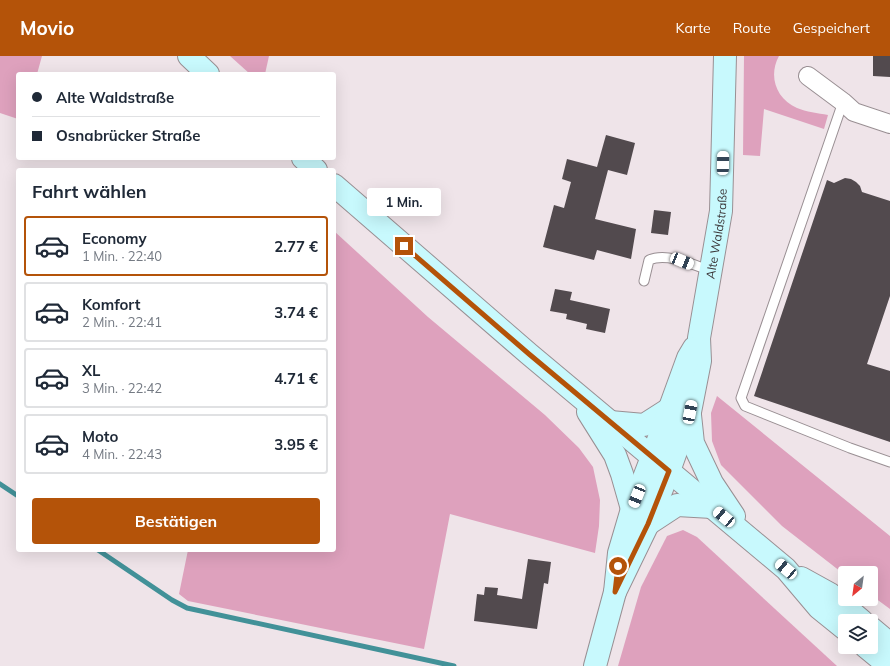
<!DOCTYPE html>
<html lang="de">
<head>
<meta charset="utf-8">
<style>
  body { margin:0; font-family:Mulish,sans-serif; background:#f2f2f3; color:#1f2937; height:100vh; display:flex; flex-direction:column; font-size:15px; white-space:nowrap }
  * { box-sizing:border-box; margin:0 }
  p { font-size:13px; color:#747a83 }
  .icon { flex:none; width:22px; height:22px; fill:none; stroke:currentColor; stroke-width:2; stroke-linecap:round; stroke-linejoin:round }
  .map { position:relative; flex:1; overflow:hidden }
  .panel { position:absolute; left:16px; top:112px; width:320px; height:384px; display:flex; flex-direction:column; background:#fff; border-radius:4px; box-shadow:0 4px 16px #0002 }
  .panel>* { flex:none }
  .top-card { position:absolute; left:16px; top:16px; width:320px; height:88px; border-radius:4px; box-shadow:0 4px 16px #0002; display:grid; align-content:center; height:88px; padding:0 16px; background:#fff }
  .needle { width:26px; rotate:209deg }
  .tools { position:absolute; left:838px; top:510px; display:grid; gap:8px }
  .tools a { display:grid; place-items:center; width:40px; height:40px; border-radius:4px; background:#fff; box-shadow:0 4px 16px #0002; font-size:20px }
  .end { position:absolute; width:18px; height:18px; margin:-9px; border:5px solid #b45309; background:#fff; box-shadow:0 0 0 2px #fff }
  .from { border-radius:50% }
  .bubble { position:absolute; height:28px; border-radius:4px; background:#fff; box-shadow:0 4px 16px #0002; font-size:13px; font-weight:700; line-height:28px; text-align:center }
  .car { position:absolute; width:12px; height:24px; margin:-12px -6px; border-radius:5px; box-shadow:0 0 3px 1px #0007; background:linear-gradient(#fff 24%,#345 0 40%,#fff 0 76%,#345 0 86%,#fff 0) }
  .top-card b { display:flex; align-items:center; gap:14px; height:38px; font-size:15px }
  .top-card b+b { border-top:1px solid #e0e1e3 }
  .top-card i { width:10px; height:10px; background:#1f2937 }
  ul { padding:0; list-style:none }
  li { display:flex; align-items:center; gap:12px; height:60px; margin:0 8px 6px; padding:0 8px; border:2px solid #e0e1e3; border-radius:4px }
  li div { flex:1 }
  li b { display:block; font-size:15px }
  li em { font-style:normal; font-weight:700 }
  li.current { border-color:#b45309 }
  li>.icon { width:36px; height:36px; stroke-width:1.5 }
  h2 { padding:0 16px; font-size:18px; line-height:48px }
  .action { display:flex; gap:8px; margin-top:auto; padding:8px 16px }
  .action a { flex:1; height:46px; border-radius:4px; background:#b45309; color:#fff; font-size:16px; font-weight:700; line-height:46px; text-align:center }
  header { display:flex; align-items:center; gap:24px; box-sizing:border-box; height:56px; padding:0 20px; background:#b45309; color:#fff }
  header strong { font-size:19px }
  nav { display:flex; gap:22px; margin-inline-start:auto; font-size:14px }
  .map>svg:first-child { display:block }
  .green { fill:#dea1bd }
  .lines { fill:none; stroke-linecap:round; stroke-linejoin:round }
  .stream { stroke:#429198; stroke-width:5 }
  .building { fill:#524a4e }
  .lane-casing { stroke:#998f93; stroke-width:11 }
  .street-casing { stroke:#998f93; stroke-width:20 }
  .secondary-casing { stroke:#998f93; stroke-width:24 }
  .lane { stroke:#fff; stroke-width:9 }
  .street { stroke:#fff; stroke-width:18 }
  .secondary { stroke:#c8f9fd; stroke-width:22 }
  .route { stroke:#b45309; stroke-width:5 }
  .labels { text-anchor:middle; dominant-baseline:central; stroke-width:4; stroke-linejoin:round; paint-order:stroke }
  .street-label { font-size:12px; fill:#3b3739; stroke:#efe4e9 }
</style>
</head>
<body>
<header>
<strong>Movio</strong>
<nav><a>Karte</a><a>Route</a><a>Gespeichert</a></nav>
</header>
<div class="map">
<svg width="890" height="610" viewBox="0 0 890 610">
  <rect width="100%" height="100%" fill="#efe4e9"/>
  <g class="green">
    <path d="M0 0H42L37 18H18V63L0 57Z"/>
    <path d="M230 0H269L265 18H250Z"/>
    <path d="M744 0H779C768 20 776 43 797 52 806 56 818 57 828 59L824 73 764 53 760 100 743 99Z"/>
    <path d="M334 175 428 261 545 359 579 392 593 411 600 444 599 470 595 497 450 458 424 593 188 545 179 538 188 494H334Z"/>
    <path d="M717 340 890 480V553L871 539V517H845V519L782 470 721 409 712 385 711 357Z"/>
    <path d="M683 474 697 481 837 610H618L641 531 667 480Z"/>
  </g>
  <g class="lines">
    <g class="stream">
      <path d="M0 428 18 440"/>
      <path d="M98 494 172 544 187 552 454 610"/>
    </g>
  </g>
  <g class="building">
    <path d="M873 0H890V21L873 20Z"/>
    <path d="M606 79 635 87 627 119 608 114 595 163 636 173 631 203 597 194 594 204 543 191 554 149 564 152 571 126 562 123 567 103 597 111Z"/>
    <path d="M845 122 851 123 856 126 860 130 862 136 890 145V240L867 308 890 315V386L754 340 827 124 834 127Z"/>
    <path d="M654 154 671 156 668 179 651 177Z"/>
    <path d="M555 233 572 236 570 244 610 253 605 277 586 273 587 268 566 263 567 258 550 255Z"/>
    <path d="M528 503 551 506 548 528 544 527 537 573 474 565 477 538 484 539 485 531 498 532 497 539 522 543Z"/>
  </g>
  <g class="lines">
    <g class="lane-casing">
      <g id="lane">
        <path d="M843 46 741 342 745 350 850 392 890 406"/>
        <path d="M644 225 649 204C667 196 694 209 711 215"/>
      </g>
    </g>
    <g class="street-casing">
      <path id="street" d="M808 20 843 46 854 56 890 68"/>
    </g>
    <g class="secondary-casing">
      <g id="secondary">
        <path d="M189 0 208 18"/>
        <path d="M303 102 316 114"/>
        <path d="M334 129 529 298 786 513 819 552 845 573"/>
        <path d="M588 356 615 399 622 418 632 453"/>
        <path d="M690 359 693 387 712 427 734 460"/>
        <path d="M610 366 644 369 669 353"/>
        <path d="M648 468 677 449 712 451"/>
        <path d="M801 522 830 538 862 565"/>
        <path id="s1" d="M615 536 648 468 669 415 690 356 700 305 699 282 721 155 725 0"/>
        <path d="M871 572 890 588"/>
        <path d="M866 591 889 610"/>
        <path d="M595 610 615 536 619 497 632 453 652 401 688 302 694 292"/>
      </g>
    </g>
    <use href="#lane" class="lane"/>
    <use href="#street" class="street"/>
    <use href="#secondary" class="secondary"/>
  </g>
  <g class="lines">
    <path class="route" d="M404 190 529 298 669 415 648 468 615 536 618 510"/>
  </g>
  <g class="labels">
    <g class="street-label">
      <text stroke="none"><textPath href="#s1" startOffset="376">Alte Waldstraße</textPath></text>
    </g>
  </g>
</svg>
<div class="tools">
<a><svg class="needle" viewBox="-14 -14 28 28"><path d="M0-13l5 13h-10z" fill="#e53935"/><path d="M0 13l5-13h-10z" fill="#747a83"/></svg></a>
<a><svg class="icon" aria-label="layers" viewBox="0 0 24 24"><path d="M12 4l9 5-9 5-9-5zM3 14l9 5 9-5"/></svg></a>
</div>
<i class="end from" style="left:618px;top:510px"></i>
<i class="end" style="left:404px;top:190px"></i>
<div class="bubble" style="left:367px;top:132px;width:74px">1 Min.</div>
<i class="car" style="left:723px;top:107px;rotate:1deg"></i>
<i class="car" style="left:682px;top:205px;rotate:112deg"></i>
<i class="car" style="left:690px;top:356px;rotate:11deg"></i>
<i class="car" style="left:637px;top:440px;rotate:202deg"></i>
<i class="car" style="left:724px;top:461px;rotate:310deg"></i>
<i class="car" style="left:786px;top:513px;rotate:310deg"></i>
<div class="top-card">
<b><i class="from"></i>Alte Waldstraße</b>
<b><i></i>Osnabrücker Straße</b>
</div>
<section class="panel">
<h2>Fahrt wählen</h2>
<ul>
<li class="current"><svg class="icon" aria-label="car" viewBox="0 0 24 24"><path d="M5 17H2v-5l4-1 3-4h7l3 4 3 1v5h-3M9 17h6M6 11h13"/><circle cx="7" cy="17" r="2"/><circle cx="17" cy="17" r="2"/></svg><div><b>Economy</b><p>1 Min. · 22:40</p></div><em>2.77 €</em></li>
<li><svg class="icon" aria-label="car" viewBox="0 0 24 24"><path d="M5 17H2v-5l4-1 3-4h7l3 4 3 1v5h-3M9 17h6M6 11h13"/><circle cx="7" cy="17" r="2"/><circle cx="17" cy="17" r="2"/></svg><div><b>Komfort</b><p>2 Min. · 22:41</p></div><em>3.74 €</em></li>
<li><svg class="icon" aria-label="car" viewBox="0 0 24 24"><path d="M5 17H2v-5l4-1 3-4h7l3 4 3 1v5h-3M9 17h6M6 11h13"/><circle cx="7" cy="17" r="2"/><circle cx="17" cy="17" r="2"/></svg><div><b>XL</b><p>3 Min. · 22:42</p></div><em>4.71 €</em></li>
<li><svg class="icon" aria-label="car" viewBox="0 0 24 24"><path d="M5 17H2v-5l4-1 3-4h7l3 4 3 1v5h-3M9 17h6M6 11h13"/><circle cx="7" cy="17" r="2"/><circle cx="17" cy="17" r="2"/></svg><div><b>Moto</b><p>4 Min. · 22:43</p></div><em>3.95 €</em></li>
</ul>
<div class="action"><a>Bestätigen</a></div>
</section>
</div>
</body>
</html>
